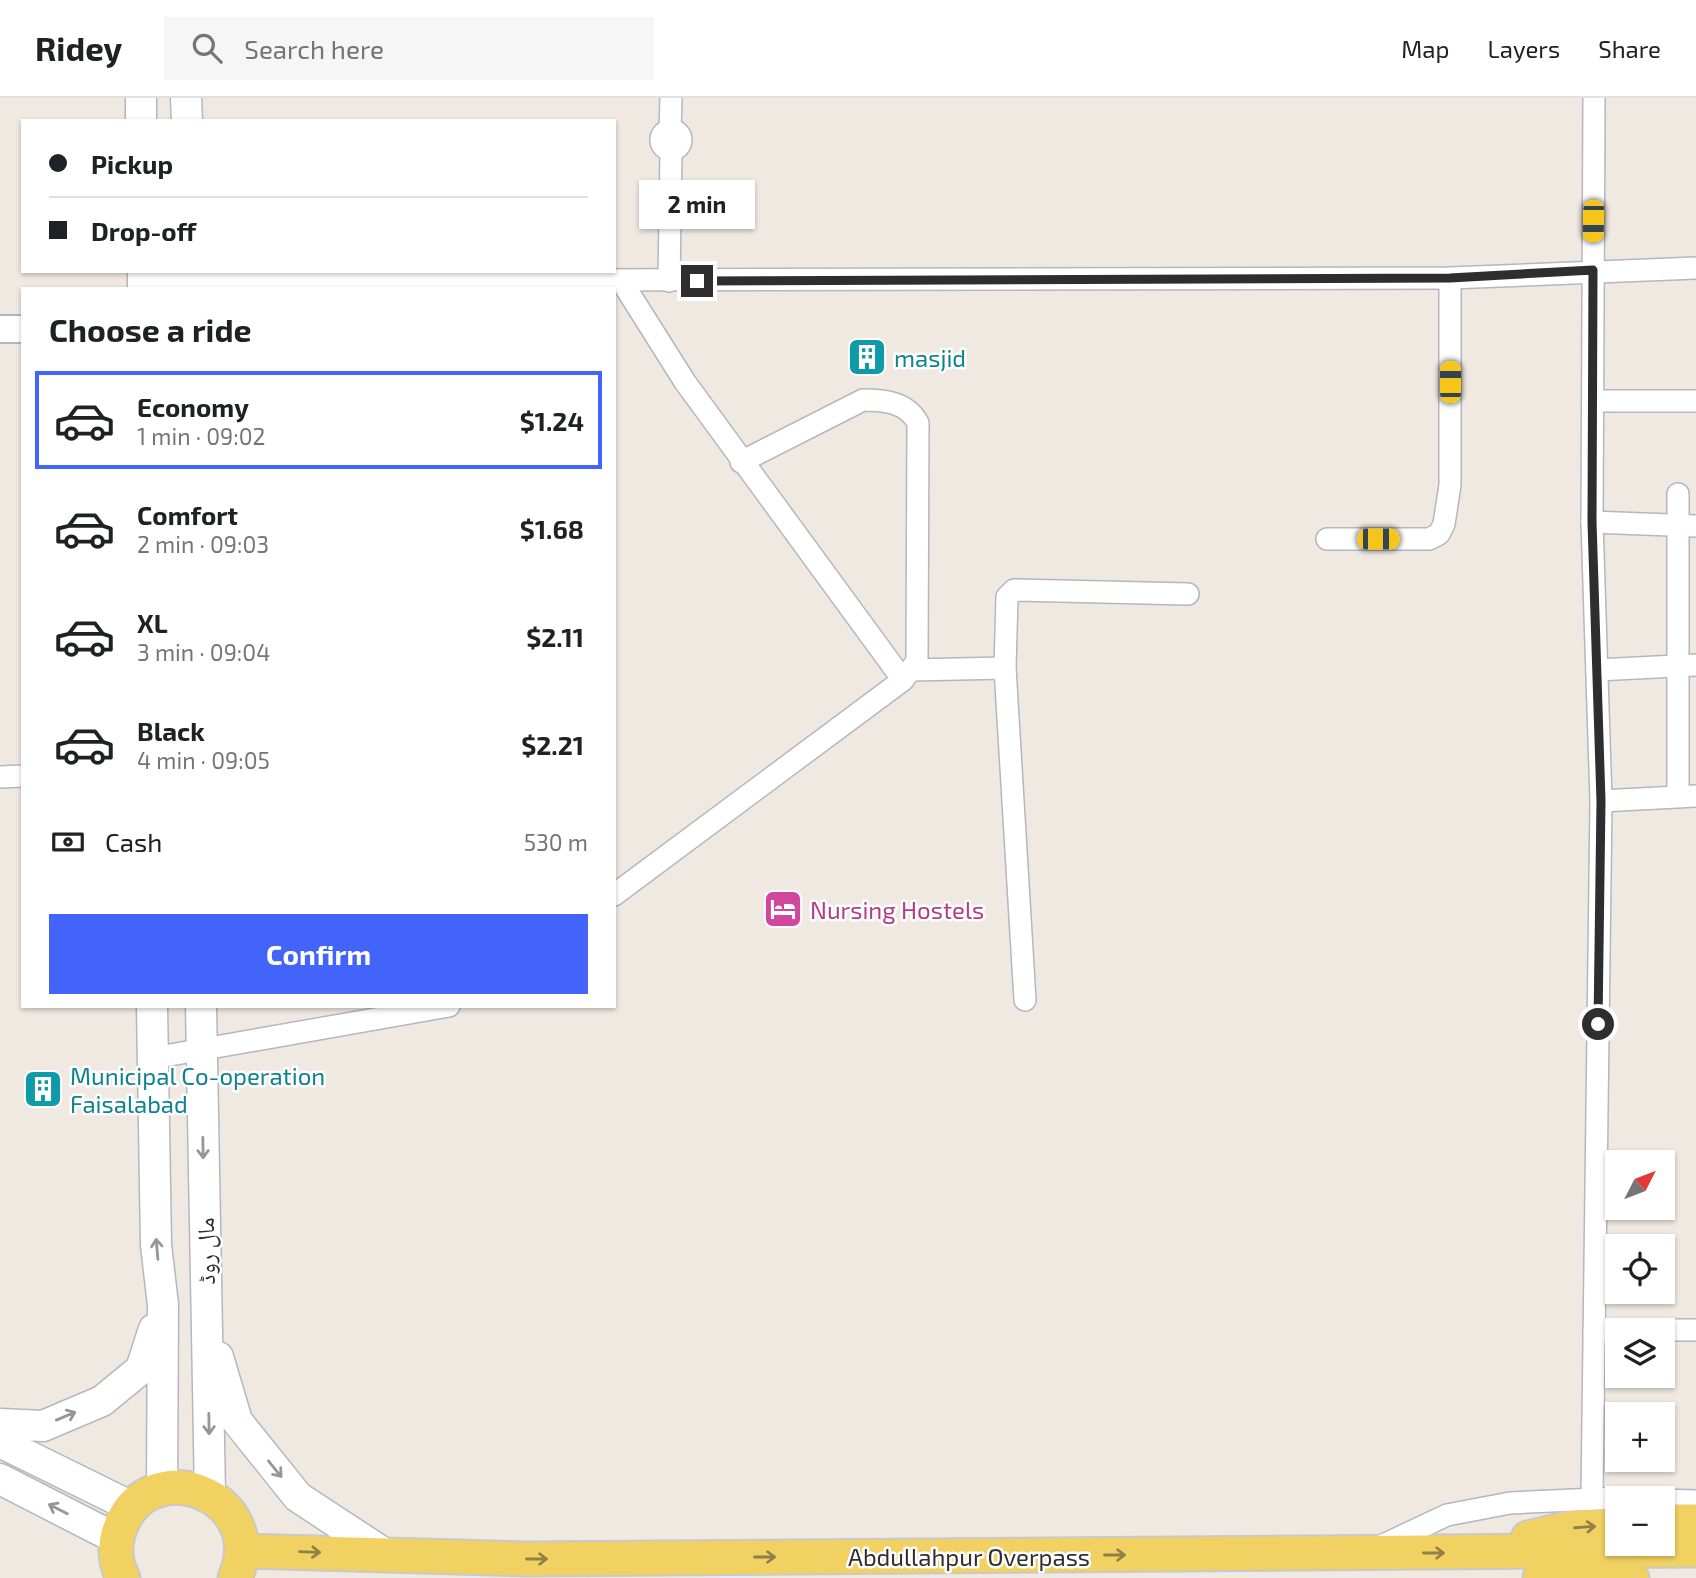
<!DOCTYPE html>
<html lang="en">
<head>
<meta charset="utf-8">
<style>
  body { margin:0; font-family:"Exo 2","Noto Naskh Arabic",sans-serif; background:#f6f6f6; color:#202124; height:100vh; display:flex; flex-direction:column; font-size:26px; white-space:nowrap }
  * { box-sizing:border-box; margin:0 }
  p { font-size:23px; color:#757577 }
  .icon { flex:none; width:38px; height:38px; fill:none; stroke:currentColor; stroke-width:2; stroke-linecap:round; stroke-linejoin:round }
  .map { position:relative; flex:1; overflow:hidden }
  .details { position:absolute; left:21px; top:189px; width:595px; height:721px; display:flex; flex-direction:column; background:#fff; border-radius:0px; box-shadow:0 2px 5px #0004 }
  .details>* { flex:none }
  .banner { position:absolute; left:21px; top:21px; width:595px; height:154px; border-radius:0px; box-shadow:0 2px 5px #0004; display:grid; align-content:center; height:154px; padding:0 28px; background:#fff }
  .needle { width:46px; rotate:48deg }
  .controls { position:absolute; left:1605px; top:1052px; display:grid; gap:14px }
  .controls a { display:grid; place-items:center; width:70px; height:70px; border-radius:0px; background:#fff; box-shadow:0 2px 5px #0004; font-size:35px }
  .end { position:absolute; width:32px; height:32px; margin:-16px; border:9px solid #2e2e2e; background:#fff; box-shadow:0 0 0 4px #fff }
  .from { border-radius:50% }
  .bubble { position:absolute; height:49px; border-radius:0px; background:#fff; box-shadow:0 2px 5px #0004; font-size:23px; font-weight:700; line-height:49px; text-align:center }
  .car { position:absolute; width:21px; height:42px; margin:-21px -10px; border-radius:9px; box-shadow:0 0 5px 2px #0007; background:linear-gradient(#f5c518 24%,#345 0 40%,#f5c518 0 76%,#345 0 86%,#f5c518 0) }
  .banner b { display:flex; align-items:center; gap:24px; height:66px; font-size:26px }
  .banner b+b { border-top:2px solid #e0e0e0 }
  .banner i { width:18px; height:18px; background:#202124 }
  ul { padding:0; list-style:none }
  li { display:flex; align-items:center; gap:21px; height:98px; margin:0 14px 10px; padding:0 14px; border:4px solid transparent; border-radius:0px }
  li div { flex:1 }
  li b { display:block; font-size:26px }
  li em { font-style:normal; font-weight:700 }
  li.current { border-color:#4264fb }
  li>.icon { width:63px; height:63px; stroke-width:1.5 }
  h2 { padding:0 28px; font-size:32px; line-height:84px }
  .pay { display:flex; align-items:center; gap:18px; height:77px; padding:0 28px; font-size:26px }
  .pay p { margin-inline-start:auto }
  .primary-button { display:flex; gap:14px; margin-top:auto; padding:14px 28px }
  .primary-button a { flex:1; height:80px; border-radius:0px; background:#4264fb; color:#fff; font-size:28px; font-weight:700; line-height:80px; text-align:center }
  header { display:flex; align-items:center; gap:42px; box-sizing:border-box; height:98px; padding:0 35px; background:#fff; border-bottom:2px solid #e0e0e0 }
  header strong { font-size:33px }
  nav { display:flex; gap:38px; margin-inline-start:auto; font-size:24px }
  .search { width:490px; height:63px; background:#f6f6f6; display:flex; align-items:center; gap:18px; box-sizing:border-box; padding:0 24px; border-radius:0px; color:#757577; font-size:26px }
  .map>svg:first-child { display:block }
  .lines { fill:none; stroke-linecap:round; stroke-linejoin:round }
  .minor-casing { stroke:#b4b7c1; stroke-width:24 }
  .tertiary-casing { stroke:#b4b7c1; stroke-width:30 }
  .secondary-casing { stroke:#b4b7c1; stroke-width:33 }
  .primary-casing { stroke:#c9c9c9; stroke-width:37 }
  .minor { stroke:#fff; stroke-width:21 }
  .tertiary { stroke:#fff; stroke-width:26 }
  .secondary { stroke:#fff; stroke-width:30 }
  .primary { stroke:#f2d163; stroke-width:33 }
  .oneway { stroke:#969696 }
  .oneway2 { stroke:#908048 }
  .route { stroke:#2e2e2e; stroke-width:9 }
  .labels { text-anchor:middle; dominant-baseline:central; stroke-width:5; stroke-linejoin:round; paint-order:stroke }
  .culture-label { font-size:24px; fill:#0d838f; stroke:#fff; text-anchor:start }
  .hotel-label { font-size:24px; fill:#b23c85; stroke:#fff; text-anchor:start }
  .street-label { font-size:24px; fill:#2e2e2e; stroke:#fff }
</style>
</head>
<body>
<header>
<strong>Ridey</strong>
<div class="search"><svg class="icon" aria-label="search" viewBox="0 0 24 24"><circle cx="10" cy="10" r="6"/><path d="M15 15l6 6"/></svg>Search here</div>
<nav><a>Map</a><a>Layers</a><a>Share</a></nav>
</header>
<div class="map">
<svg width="1696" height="1480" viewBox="0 0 1696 1480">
  <rect width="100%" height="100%" fill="#efe9e1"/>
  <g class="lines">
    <g class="minor-casing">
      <g id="minor">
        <circle cx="671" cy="42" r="10"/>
        <path d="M670 33 671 0"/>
        <path d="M143 183 1450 180 1696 170"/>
        <path d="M669 183 671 52"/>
        <path d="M1593 303H1696"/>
        <path d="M741 364 863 302C884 302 907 304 918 325L917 563 903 582"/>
        <path d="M1678 396V698"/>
        <path d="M1592 424 1696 428"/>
        <path d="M1327 441H1429L1439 436 1444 426 1450 387V180"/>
        <path d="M1005 570 1007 499 1014 492 1188 496"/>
        <path d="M912 572 1005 570 1025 902"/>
        <path d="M1597 572 1696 567"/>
        <path d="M0 679 23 678"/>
        <path d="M1601 703 1696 698"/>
        <path d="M614 797 903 582 685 284 622 184"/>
        <path d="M153 960 449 908"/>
        <path d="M1662 1232H1696"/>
        <path d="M1594 1233H1617"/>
        <path d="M1592 1399 1601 703 1592 424 1594 0"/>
        <path d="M1662 1402 1696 1403"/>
        <path d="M1379 1449 1447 1417 1510 1405 1617 1400"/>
      </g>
    </g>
    <g class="tertiary-casing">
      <path id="tertiary" d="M0 231H23"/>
    </g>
    <g class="secondary-casing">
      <g id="secondary">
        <path d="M141 0V23"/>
        <path d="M186 0 187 23"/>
        <path d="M143 173V191"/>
        <path d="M189 173V191"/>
        <path d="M152 908 156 1147 163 1207 162 1391"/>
        <path d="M201 908 210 1397"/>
        <path d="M218 1259 237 1323 298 1399 388 1458"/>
        <path d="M0 1326 43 1328 102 1303 141 1271 154 1231"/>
        <path d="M0 1344 132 1409"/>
        <path d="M0 1381 117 1441"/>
      </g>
    </g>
    <g class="primary-casing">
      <g id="primary">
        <path d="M1662 1423H1696"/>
        <path d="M1528 1440 1570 1430 1617 1427"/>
        <path d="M242 1453 526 1461 1696 1452"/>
        <path d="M123 1480C115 1465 114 1448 119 1433 146 1350 271 1397 235 1480"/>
        <path d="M1540 1480H1632"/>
      </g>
    </g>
    <use href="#minor" class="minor"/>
    <use href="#tertiary" class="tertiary"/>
    <use href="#secondary" class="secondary"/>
    <use href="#primary" class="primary"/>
  </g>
  <defs><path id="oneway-shaft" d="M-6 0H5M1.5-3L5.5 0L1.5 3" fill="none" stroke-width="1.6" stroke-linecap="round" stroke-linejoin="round" transform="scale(1.75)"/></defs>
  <g class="oneway">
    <use href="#oneway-shaft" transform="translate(203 1050) rotate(89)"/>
    <use href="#oneway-shaft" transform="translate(157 1151) rotate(-95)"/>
    <use href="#oneway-shaft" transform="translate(66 1318) rotate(-23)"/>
    <use href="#oneway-shaft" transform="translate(209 1326) rotate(89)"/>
    <use href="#oneway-shaft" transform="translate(275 1371) rotate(51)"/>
    <use href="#oneway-shaft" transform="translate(58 1411) rotate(-153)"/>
  </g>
  <g class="oneway2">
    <use href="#oneway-shaft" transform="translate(1585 1429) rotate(-4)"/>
    <use href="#oneway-shaft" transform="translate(310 1454) rotate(2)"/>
    <use href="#oneway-shaft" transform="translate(1434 1455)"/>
    <use href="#oneway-shaft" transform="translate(1115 1457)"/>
    <use href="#oneway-shaft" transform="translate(765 1459)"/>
    <use href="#oneway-shaft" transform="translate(537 1461)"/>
  </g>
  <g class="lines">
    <path class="route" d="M697 183 1450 180 1593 172 1592 424 1601 703 1598 926"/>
  </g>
  <defs>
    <g id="building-square" transform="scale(2.0125)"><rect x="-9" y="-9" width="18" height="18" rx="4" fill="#0f9aa8" stroke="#fff"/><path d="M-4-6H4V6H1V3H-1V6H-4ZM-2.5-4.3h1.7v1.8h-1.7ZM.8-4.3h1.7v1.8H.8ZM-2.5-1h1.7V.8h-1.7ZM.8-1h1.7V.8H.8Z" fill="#fff"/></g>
    <g id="hotel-square" transform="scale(2.0125)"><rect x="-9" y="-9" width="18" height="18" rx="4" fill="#d1479c" stroke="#fff"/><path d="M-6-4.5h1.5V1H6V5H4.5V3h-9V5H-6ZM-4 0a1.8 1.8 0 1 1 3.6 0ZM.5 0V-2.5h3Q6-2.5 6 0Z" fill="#fff"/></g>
  </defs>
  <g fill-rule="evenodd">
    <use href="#building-square" x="867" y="259"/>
    <use href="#hotel-square" x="783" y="811"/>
    <use href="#building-square" x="43" y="991"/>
  </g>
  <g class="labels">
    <g class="culture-label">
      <text x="894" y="259">masjid</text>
      <text x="70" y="977">Municipal Co-operation<tspan x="70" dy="28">Faisalabad</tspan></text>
    </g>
    <g class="hotel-label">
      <text x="810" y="811">Nursing Hostels</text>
    </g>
    <g class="street-label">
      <text transform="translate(205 1153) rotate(-91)">مال روڈ</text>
      <text x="969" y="1458">Abdullahpur Overpass</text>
    </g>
  </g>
</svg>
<div class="controls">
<a><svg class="needle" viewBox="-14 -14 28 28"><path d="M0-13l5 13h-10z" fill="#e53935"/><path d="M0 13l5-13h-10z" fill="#757577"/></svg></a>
<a><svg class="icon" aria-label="locate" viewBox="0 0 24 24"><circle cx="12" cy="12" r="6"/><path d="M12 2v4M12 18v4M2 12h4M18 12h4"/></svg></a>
<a><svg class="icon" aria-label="layers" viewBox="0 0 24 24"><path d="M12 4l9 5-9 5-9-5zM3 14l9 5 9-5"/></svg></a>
<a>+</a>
<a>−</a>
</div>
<i class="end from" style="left:1598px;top:926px"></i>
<i class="end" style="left:697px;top:183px"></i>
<div class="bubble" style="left:639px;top:82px;width:116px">2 min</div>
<i class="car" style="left:1593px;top:123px;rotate:181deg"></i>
<i class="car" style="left:1450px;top:284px;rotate:0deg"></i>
<i class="car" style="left:1378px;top:441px;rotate:90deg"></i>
<div class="banner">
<b><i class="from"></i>Pickup</b>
<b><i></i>Drop-off</b>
</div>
<section class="details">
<h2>Choose a ride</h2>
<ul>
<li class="current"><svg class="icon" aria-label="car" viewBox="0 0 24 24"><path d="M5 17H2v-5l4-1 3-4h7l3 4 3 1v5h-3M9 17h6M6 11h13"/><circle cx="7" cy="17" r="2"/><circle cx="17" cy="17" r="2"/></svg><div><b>Economy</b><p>1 min · 09:02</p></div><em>$1.24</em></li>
<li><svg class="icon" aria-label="car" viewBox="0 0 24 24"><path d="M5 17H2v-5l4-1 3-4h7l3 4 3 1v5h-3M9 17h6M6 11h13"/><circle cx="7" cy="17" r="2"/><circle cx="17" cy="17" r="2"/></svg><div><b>Comfort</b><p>2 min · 09:03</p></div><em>$1.68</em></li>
<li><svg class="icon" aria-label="car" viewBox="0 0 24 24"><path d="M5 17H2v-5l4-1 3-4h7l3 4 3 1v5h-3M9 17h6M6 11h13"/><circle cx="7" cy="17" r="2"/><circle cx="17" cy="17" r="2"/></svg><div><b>XL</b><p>3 min · 09:04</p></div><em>$2.11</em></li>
<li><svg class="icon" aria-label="car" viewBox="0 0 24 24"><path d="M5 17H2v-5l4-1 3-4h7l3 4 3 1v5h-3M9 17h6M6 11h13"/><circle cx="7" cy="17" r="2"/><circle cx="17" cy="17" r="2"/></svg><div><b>Black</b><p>4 min · 09:05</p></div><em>$2.21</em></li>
</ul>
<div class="pay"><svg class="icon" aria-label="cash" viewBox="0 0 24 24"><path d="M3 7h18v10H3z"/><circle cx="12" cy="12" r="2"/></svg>Cash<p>530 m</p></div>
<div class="primary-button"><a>Confirm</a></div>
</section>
</div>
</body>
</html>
